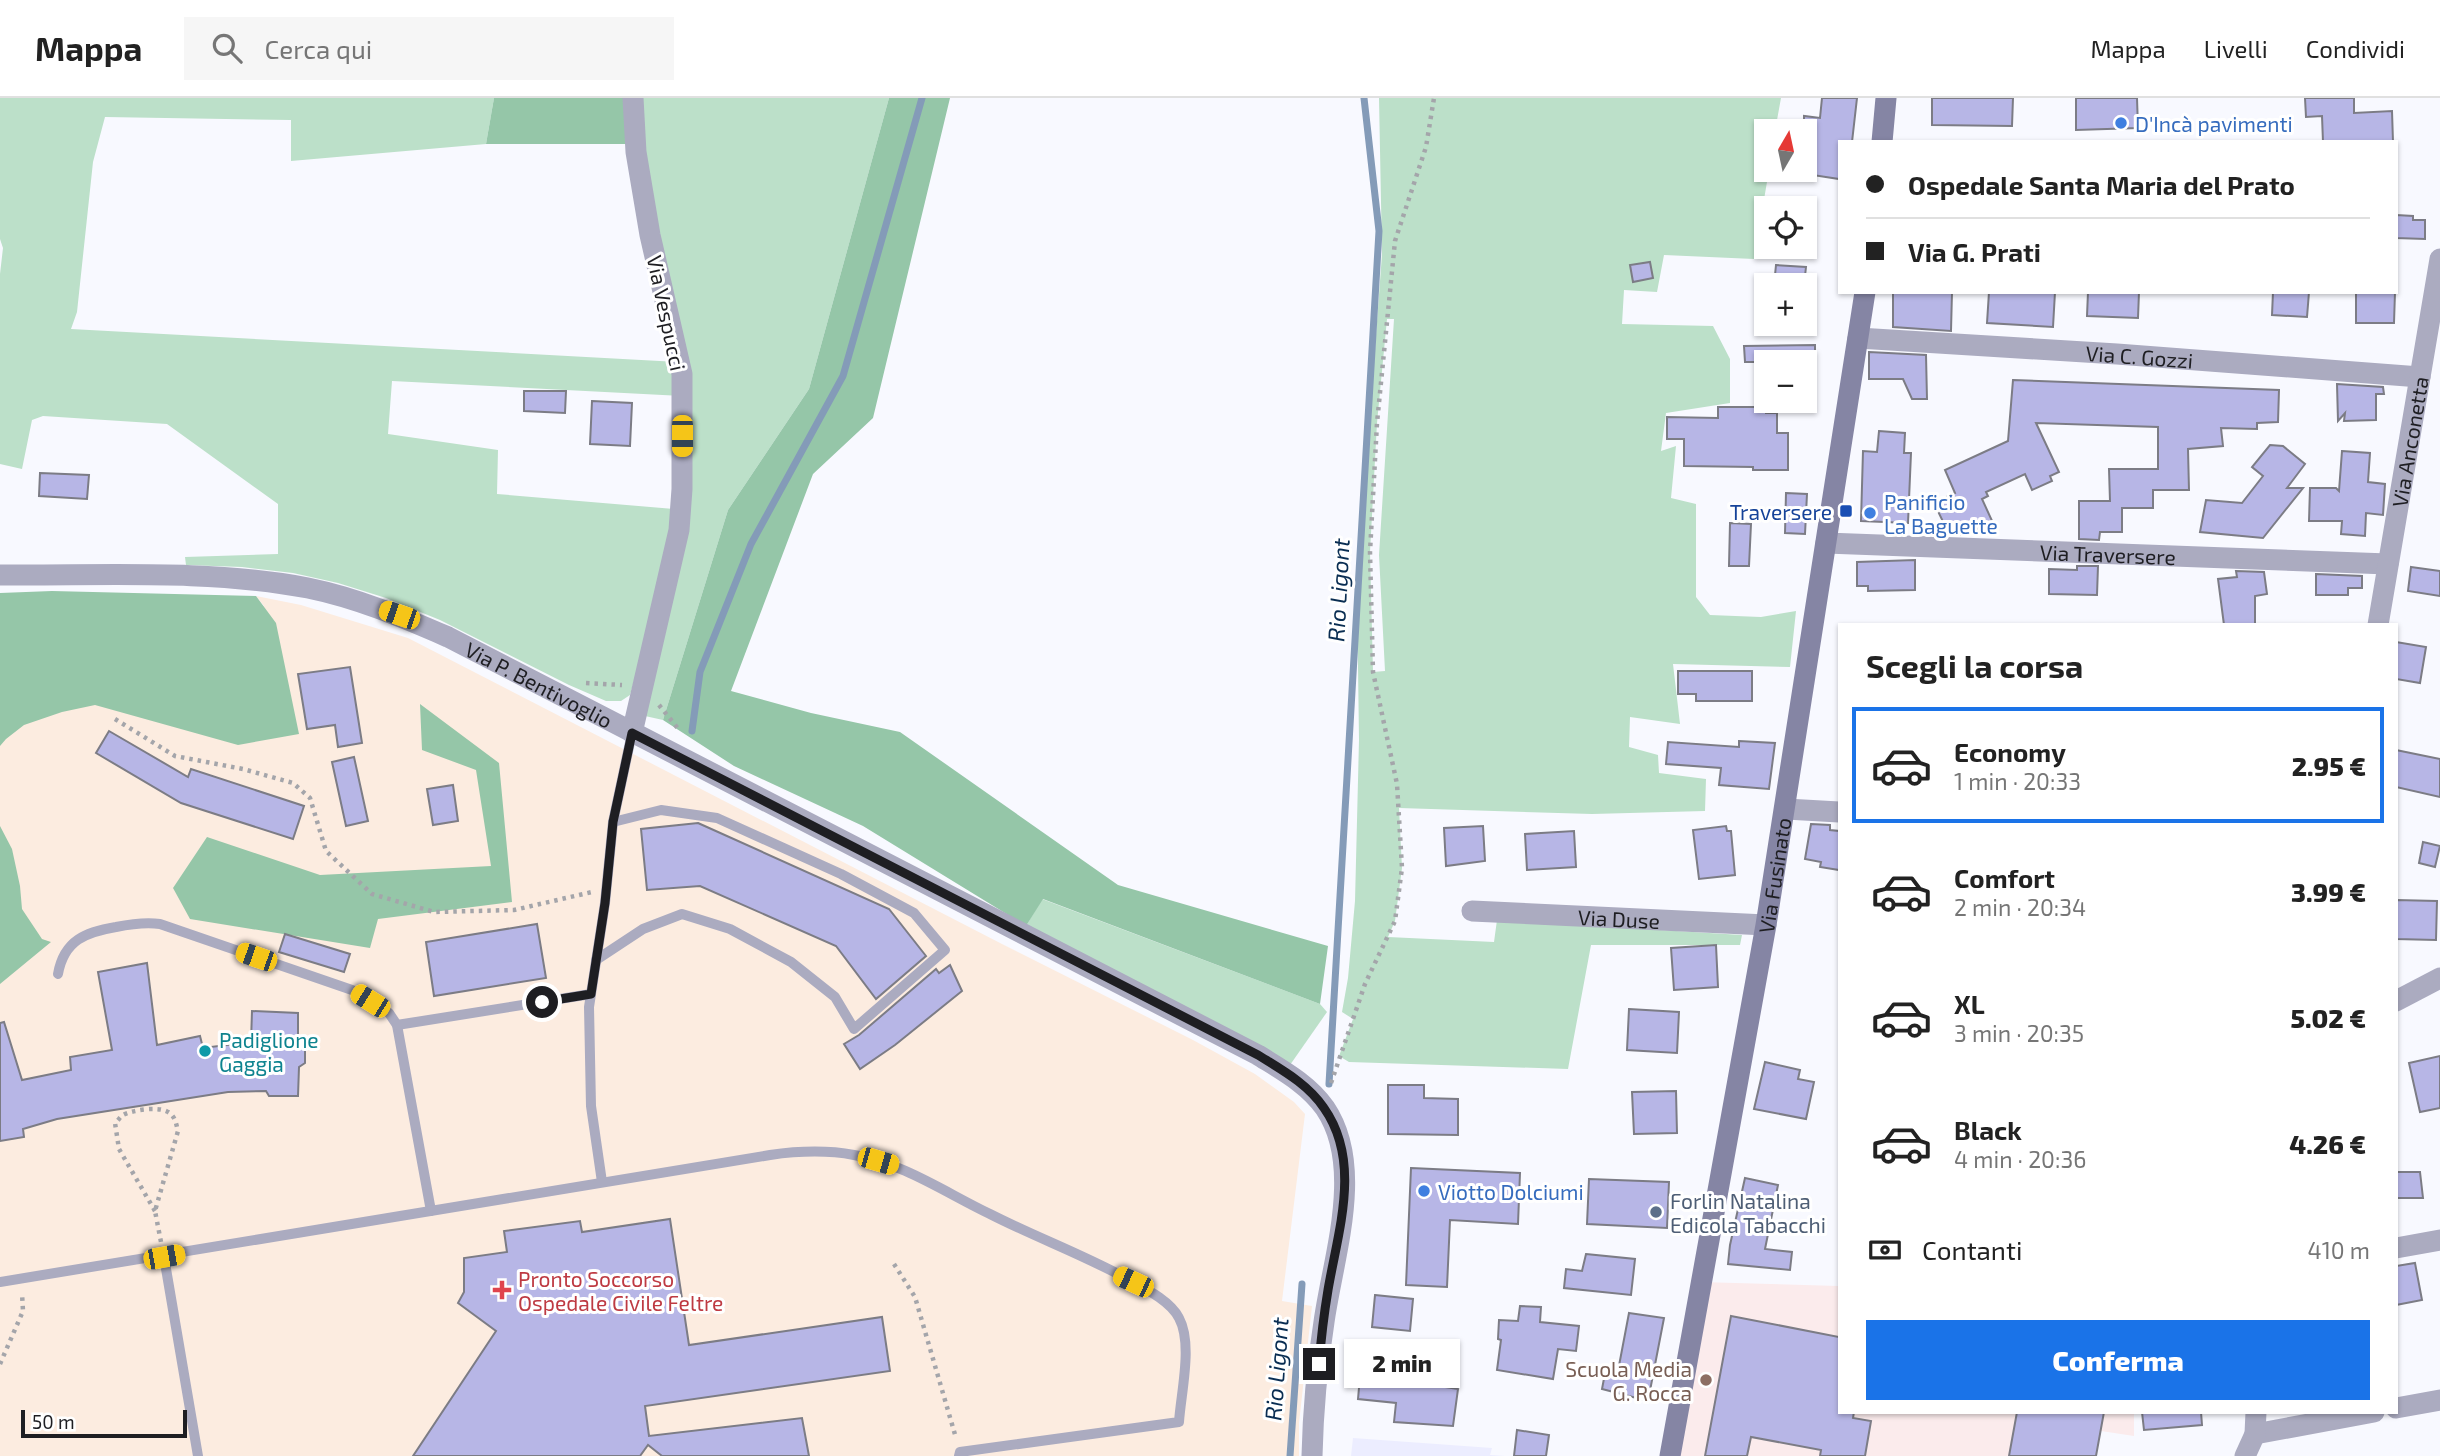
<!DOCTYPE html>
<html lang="it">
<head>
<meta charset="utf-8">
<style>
  body { margin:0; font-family:"Exo 2",sans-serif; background:#f6f6f6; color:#222; height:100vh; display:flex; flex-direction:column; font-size:26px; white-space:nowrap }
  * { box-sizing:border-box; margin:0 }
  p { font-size:23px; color:#767676 }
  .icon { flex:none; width:38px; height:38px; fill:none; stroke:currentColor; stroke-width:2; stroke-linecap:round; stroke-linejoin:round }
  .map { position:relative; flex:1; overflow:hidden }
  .details { position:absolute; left:1838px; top:525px; width:560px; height:791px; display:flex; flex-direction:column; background:#fff; border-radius:0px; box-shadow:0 2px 5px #0004 }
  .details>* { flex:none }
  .hud { position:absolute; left:1838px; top:42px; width:560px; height:154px; border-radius:0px; box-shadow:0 2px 5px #0004; display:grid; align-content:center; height:154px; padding:0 28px; background:#fff }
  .needle { width:46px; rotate:9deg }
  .tools { position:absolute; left:1754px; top:21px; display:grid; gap:14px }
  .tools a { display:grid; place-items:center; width:63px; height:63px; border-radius:0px; background:#fff; box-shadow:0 2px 5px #0004; font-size:35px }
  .scale { position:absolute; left:21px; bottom:18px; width:166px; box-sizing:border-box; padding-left:7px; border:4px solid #1e1e22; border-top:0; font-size:19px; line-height:24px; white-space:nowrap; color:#1e1e22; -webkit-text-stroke:5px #fff; paint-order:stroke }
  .end { position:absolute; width:32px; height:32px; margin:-16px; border:9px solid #1e1e22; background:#fff; box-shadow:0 0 0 4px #fff }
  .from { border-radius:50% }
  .bubble { position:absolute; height:49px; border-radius:0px; background:#fff; box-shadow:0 2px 5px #0004; font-size:23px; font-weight:800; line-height:49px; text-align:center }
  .car { position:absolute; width:21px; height:42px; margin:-21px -10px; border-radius:9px; box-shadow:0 0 5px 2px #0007; background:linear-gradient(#f5c518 24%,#345 0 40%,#f5c518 0 76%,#345 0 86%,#f5c518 0) }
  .hud b { display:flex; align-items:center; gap:24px; height:66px; font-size:26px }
  .hud b+b { border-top:2px solid #e0e0e0 }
  .hud i { width:18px; height:18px; background:#222 }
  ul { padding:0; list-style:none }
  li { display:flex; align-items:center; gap:21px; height:116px; margin:0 14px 10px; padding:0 14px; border:4px solid transparent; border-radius:0px }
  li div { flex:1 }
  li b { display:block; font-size:26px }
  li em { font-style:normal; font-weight:800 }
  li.on { border-color:#1a73e8 }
  li>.icon { width:63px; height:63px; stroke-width:1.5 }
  h2 { padding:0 28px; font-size:32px; line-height:84px }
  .pay { display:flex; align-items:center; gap:18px; height:77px; padding:0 28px; font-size:26px }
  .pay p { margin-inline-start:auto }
  .button { display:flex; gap:14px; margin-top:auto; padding:14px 28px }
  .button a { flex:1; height:80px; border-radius:0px; background:#1a73e8; color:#fff; font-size:28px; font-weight:800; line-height:80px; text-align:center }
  header { display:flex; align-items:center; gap:42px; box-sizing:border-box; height:98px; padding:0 35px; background:#fff; border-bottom:2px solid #e0e0e0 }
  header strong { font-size:33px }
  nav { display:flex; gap:38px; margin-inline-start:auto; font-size:24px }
  .search { width:490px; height:63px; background:#f6f6f6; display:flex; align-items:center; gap:18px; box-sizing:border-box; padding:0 24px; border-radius:0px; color:#767676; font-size:26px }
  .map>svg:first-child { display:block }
  .built { fill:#ecedff }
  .education { fill:#fbebec }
  .medical { fill:#fcece0 }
  .green { fill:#bce0c9; fill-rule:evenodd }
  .forest { fill:#95c6a8 }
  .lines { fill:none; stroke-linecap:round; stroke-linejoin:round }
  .stream { stroke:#849bb8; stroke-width:7 }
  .building { fill:#b7b6e6; stroke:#7c7c85; stroke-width:2 }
  .path { stroke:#a4a5aa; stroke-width:4.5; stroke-dasharray:3.5 5; stroke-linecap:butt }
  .service { stroke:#ababc0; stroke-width:10 }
  .minor { stroke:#ababc0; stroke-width:21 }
  .tertiary { stroke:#ababc0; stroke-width:21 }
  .secondary { stroke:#8585a4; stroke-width:21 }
  .route { stroke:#1e1e22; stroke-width:9 }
  .shop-dot { fill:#3f7fe0; stroke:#fff; stroke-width:2.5 }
  .transit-dot { fill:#1a4fb4; stroke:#fff; stroke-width:2.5 }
  .culture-dot { fill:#0f9aa8; stroke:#fff; stroke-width:2.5 }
  .service-dot { fill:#5c6f8a; stroke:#fff; stroke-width:2.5 }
  .health-dot { fill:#e0444e; stroke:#fff; stroke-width:2.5 }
  .education-dot { fill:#8d6e63; stroke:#fff; stroke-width:2.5 }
  .labels { text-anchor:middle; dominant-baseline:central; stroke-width:6; stroke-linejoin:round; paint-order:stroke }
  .shop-label { font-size:21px; fill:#366cbe; stroke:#fff; text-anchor:start }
  .street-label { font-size:21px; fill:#1e1e22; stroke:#fff }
  .transit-label { font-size:21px; fill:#164399; stroke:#fff; text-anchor:end }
  .culture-label { font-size:21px; fill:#0d838f; stroke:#fff; text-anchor:start }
  .service-label { font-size:21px; fill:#4e5e75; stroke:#fff; text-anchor:start }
  .health-label { font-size:21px; fill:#be3a42; stroke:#fff; text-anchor:start }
  .education-label { font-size:21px; fill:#785e54; stroke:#fff; text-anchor:end }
  .water-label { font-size:23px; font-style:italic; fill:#092d52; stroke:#fff }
</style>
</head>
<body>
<header>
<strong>Mappa</strong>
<div class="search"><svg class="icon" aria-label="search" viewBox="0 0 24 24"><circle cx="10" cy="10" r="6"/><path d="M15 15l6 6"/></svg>Cerca qui</div>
<nav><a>Mappa</a><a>Livelli</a><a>Condividi</a></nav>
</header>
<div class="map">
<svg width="2440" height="1358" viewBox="0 0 2440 1358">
  <rect width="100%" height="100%" fill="#f8f9ff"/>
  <path class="built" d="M1353 1340 1492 1350 1490 1357 1505 1358H1351Z"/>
  <path class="education" d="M1700 1184 1839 1188V1314H2134V1338L2101 1333 2096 1358H1669Z"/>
  <path class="medical" d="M256 498 301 507 408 540 1002 846 1193 942 1255 976 1294 1004 1305 1016 1282 1203 1312 1208 1299 1325V1358H0V501L190 502 264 508Z"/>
  <g class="green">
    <path d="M0 0H494L486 46 291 63V22L105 19 93 64 77 214 71 231 678 264 635 0H889L809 291 728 412 663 622 636 616 643 551 630 597 621 603H606L569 587 440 522 386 500 338 485 293 475 242 469 186 467 185 459 278 456V406L167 326 43 318 32 322 22 371 0 366V176L3 150 0 141ZM392 283 682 298 674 411 497 396 498 352 388 336Z"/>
    <path d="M1379 0H1781L1775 33H1766V72H1769L1754 161 1664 157 1657 194 1624 192 1622 226 1713 228 1730 261V305L1666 315 1661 353 1676 348 1671 400 1696 406V499L1710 517 1761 519 1796 513 1790 569 1673 566 1680 626 1630 619 1629 649 1658 657 1659 675 1706 681 1705 713 1592 716 1399 710 1402 770 1395 823 1388 839 1494 844 1497 822 1742 837 1740 847H1591L1568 971 1349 964 1339 958 1353 921 1342 914 1348 880 1355 803 1359 642 1357 495 1382 156ZM1387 221H1394L1379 457 1385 573 1373 574 1370 454 1377 325Z"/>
    <path d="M1042 801 1320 906 1327 914 1290 967 1026 828Z"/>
  </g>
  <g class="forest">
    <path d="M494 0H634L635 46H486Z"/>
    <path d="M889 0H950L873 320 813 376 731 593 811 615 900 634 1118 787 1328 848 1320 906 1043 801 1026 828 863 728 734 668 663 622 728 412 809 291Z"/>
    <path d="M52 493 256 498 276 525 299 636 238 647 95 607 62 614 24 627 6 641 0 648V495Z"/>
    <path d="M420 606 499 665 512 804 378 821 370 850 190 821 173 790 207 739 320 777 491 768 476 672 422 652Z"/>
    <path d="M0 728 12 751 20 788 22 811 42 841 51 844 0 886Z"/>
  </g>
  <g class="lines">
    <g class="stream">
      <path d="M692 633 700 574 751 446 843 278 922 0"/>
      <path d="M1329 986 1379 133 1364 0"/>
      <path d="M1290 1358 1302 1186"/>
    </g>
  </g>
  <g class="building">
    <path d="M1822 0H1857L1852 44H1839V81L1806 76 1808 59H1804V18L1820 20Z"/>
    <path d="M1932 0H2013L2012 28 1932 27Z"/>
    <path d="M2076 0H2137L2138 30 2076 32Z"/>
    <path d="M2305 0H2354V15L2392 13 2393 44H2323L2322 18 2306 19Z"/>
    <path d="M2396 117 2413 118V122H2425V141L2396 140Z"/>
    <path d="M1650 164 1653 180 1633 184 1630 167Z"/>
    <path d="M1776 167 1806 169 1804 187H1774Z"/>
    <path d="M1893 194H1952L1951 233 1893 229Z"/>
    <path d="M1989 194H2055L2053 229 1987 225Z"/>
    <path d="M2088 194H2139L2138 220 2087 218Z"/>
    <path d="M2273 194H2309L2307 219 2272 217Z"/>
    <path d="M2356 194H2395L2394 225H2356Z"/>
    <path d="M1815 247V264H1745L1744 248Z"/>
    <path d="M1869 254 1926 257 1927 301H1912L1903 281H1869Z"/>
    <path d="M2013 282 2279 292 2278 324 2257 325V331L2221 330 2223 348 2188 351 2189 392H2153V410H2122V434H2100L2099 442 2079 441V403H2110L2109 371H2158V329L2036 325 2059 374 2050 378 2052 383 2032 392 2025 376 1986 394 1988 398 1982 401 1993 425 1966 437 1949 436 1934 405 1955 395 1945 372 2008 343Z"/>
    <path d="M2337 286 2383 289 2384 296H2376V322L2344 323 2345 315 2338 323Z"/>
    <path d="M524 293H566L565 315 524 313Z"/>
    <path d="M592 303 632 305 630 348 590 346Z"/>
    <path d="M1718 309H1766V315H1777V335H1788V372H1753V369L1684 368V341H1667V319L1718 320Z"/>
    <path d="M1879 333 1905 335 1904 355H1911L1908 425 1861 423 1863 353 1877 354Z"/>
    <path d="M2270 347 2283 348 2305 366 2287 390H2303L2263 440 2200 434 2206 402 2242 405 2263 378 2252 369Z"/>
    <path d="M2342 353 2370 355 2368 384 2385 386 2383 417 2366 415 2365 438 2341 436 2342 423H2309L2310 390H2336L2339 393Z"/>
    <path d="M40 375 89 377 87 401 39 398Z"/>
    <path d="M1786 395 1807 396 1805 436 1785 435Z"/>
    <path d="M1730 425 1751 426 1749 468H1729Z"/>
    <path d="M1915 462V492L1868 493V488H1857V464Z"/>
    <path d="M2077 468H2098L2097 497 2049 496V471L2077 472Z"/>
    <path d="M2411 469 2440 473V498L2408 493Z"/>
    <path d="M2236 473 2264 474 2267 496 2255 498V527H2224L2218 481 2237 479Z"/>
    <path d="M2316 476 2362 478V490H2348V497H2316Z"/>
    <path d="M2396 544 2426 549 2420 585 2396 581Z"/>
    <path d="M350 569 362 645 338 649 335 627 307 631 298 576Z"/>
    <path d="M1678 573H1752V603H1696V596H1678Z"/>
    <path d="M109 633 188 679 191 671 304 708 293 741 181 705 96 655Z"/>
    <path d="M1739 643 1775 645 1769 691 1719 687 1721 670 1666 666 1668 644 1739 649Z"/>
    <path d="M2396 652 2440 661V699L2396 689Z"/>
    <path d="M354 659 368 723 346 728 332 664Z"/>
    <path d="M453 687 458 723 433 727 427 691Z"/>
    <path d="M698 725 889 811 926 858 876 901 836 848 700 788 647 792 641 731Z"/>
    <path d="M1811 726 1830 727V732L1839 733V772L1820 769 1821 764 1805 761Z"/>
    <path d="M1483 728 1485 763 1446 768 1444 730Z"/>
    <path d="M1726 728 1727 733H1731L1735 777 1699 781 1693 732Z"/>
    <path d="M1574 733 1576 769 1527 772 1525 736Z"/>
    <path d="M2423 744 2440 748 2435 769 2419 765Z"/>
    <path d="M2396 802 2437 803 2436 842 2396 841Z"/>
    <path d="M537 826 546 880 434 898 426 844Z"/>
    <path d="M285 836 350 856 344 874 279 854Z"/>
    <path d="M1716 847 1718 889 1674 892 1671 850Z"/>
    <path d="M147 865 157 947 200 938 203 950 251 944 252 913 298 915V944L305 948V965L299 969 298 998H269L266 993 228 994 57 1021 23 1031 24 1039 0 1043V925L4 924 22 982 71 972 70 959 112 952 98 874Z"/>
    <path d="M950 867 962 893 895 947 860 971 844 946 859 937 936 871 939 875Z"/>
    <path d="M1629 911 1679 914 1677 955 1627 952Z"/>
    <path d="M2440 958V1010L2420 1014 2409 965Z"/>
    <path d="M1765 964 1800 972 1798 981 1814 984 1806 1021 1754 1011Z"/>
    <path d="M1388 987H1424V1000L1458 1001V1037L1388 1036Z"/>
    <path d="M1676 993 1677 1035 1634 1036 1632 994Z"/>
    <path d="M1411 1070 1520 1075 1518 1126 1450 1122 1447 1189 1406 1187Z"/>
    <path d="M2396 1074H2420L2423 1100H2396Z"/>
    <path d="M1745 1080 1778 1087 1765 1151 1792 1154 1790 1172 1728 1166 1730 1147Z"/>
    <path d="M1589 1081 1669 1084 1667 1130 1587 1126Z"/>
    <path d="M670 1121 689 1247 882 1219 890 1273 645 1308 649 1338 802 1320 809 1358H662L648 1347 640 1358H413L496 1233 458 1205 464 1194V1160L507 1154 504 1133 580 1123 582 1134Z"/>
    <path d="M1586 1156 1635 1161 1631 1197 1564 1190 1566 1171 1582 1173Z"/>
    <path d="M2415 1165 2422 1202 2396 1207V1168Z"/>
    <path d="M1375 1197 1413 1201 1410 1233 1372 1229Z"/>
    <path d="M1520 1208 1541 1209 1540 1224 1579 1228 1576 1253 1558 1251 1553 1281 1497 1272 1501 1242 1498 1241 1499 1222 1518 1223Z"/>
    <path d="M1629 1215 1664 1220 1648 1303 1602 1291 1606 1270 1618 1273Z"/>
    <path d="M1731 1218 1839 1239V1314H1854L1853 1320 1871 1323 1865 1358H1820L1821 1352 1751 1339 1747 1358H1705Z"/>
    <path d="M1361 1267 1439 1276 1438 1288 1458 1291 1453 1328 1394 1324 1396 1305 1358 1301Z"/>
    <path d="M2017 1314H2104L2096 1358H2009Z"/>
    <path d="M2142 1314H2201L2202 1327 2144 1332Z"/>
    <path d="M1517 1332 1549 1337 1546 1358H1514Z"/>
  </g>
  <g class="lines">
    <g class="path">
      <path d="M586 585 622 587"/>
      <path d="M659 607 680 633"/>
      <path d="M115 621 175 658 243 671 293 685 310 700 326 753 372 796 434 814 514 812 592 794"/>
      <path d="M1331 985 1365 886 1395 823 1402 770 1397 686 1373 574 1370 454 1377 325 1395 143 1426 49 1434 0"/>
      <path d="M155 1113 119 1051 115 1025C117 1024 121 1018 123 1017 132 1012 159 1008 168 1014 175 1018 176 1025 178 1033L155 1113 161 1144"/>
      <path d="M894 1166 915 1199 956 1340"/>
      <path d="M0 1266 23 1213 22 1195"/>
    </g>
    <g class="service">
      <path d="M596 862 643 831 682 816 730 831 791 864 835 899 854 931 945 852 914 815 841 776 717 720 661 712 613 724"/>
      <path d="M58 876C64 842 86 834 116 829 131 826 145 824 160 826L352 892 389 915 397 927 431 1113"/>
      <path d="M397 927 591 896"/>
      <path d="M602 1084 591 1008 589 909 605 805 613 724 632 635"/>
      <path d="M164 1159 198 1358"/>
      <path d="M0 1184 770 1057C798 1053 827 1052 854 1057 903 1065 946 1095 990 1116 1037 1140 1087 1158 1133 1184 1148 1192 1171 1204 1179 1220 1193 1246 1181 1294 1179 1324L960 1354 959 1358"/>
    </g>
    <g class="minor">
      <path id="s1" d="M1858 240 2117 256 2420 279"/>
      <path id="s2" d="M1826 445 2388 466"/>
      <path id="s3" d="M2378 527 2440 161"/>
      <path d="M632 635 679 432 682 391V276L650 137 636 54 633 0"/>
      <path d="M1786 711 1839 714"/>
      <path id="s4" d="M1472 813 1766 827"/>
      <path d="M2396 903 2440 880"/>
      <path d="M2396 1150 2440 1142"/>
      <path d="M2396 1310 2440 1302"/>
      <path d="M2255 1336 2374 1314"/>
      <path d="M2245 1358 2255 1336 2256 1314"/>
    </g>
    <path class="tertiary" id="s5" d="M0 477C101 478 208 471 308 490 357 500 402 519 448 539L1258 957C1282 972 1308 986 1325 1010 1365 1069 1333 1159 1324 1224 1317 1269 1313 1313 1312 1358"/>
    <g class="secondary">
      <path d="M1882 44 1886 0"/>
      <path id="s6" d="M1670 1358 1766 827 1865 194"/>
    </g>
  </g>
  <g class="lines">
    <path class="route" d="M542 904 591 896 605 805 613 724 632 635 1258 957C1282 972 1308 986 1324 1010 1362 1064 1338 1133 1328 1192 1324 1216 1321 1241 1319 1266"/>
  </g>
  <g class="shop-dot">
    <circle cx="2121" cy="25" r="7"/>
    <circle cx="1870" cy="415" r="7"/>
    <circle cx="1424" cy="1093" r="7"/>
  </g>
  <rect class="transit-dot" x="1839" y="406" width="14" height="14" rx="3.5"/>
  <circle class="culture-dot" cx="205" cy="953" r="7"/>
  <circle class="service-dot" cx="1656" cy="1114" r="7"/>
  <path class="health-dot" d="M498.5 1181.5h7v7h7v7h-7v7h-7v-7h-7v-7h7z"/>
  <circle class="education-dot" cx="1706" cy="1282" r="7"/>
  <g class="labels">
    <g class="shop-label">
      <text x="2135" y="25">D'Incà pavimenti</text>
      <text x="1884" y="403">Panificio<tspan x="1884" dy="24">La Baguette</tspan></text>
      <text x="1438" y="1093">Viotto Dolciumi</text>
    </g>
    <g class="street-label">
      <text transform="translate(667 215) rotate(78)">Via Vespucci</text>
      <text stroke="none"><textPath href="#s1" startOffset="282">Via C. Gozzi</textPath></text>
      <text stroke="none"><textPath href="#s3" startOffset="186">Via Anconetta</textPath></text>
      <text stroke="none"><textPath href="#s2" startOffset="282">Via Traversere</textPath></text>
      <text stroke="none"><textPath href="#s5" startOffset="560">Via P. Bentivoglio</textPath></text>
      <text stroke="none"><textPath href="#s6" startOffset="590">Via Fusinato</textPath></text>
      <text stroke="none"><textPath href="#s4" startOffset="147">Via Duse</textPath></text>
    </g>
    <g class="transit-label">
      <text x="1832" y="413">Traversere</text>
    </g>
    <g class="culture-label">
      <text x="219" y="941">Padiglione<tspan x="219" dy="24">Gaggia</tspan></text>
    </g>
    <g class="service-label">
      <text x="1670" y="1102">Forlin Natalina<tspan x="1670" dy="24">Edicola Tabacchi</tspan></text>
    </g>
    <g class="health-label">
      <text x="518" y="1180">Pronto Soccorso<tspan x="518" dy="24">Ospedale Civile Feltre</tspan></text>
    </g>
    <g class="education-label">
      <text x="1692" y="1270">Scuola Media<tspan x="1692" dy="24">G. Rocca</tspan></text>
    </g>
    <g class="water-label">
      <text transform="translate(1338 492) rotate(-87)">Rio Ligont</text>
      <text transform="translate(1276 1271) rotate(-86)">Rio Ligont</text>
    </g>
  </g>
</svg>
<div class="tools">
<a><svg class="needle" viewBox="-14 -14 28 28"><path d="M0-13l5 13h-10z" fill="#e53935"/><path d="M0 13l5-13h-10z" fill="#767676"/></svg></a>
<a><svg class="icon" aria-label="locate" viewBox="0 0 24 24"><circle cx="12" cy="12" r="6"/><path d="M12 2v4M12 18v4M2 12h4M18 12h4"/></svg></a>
<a>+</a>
<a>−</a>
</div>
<div class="scale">50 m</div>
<i class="end from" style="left:542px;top:904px"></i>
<i class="end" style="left:1319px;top:1266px"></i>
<div class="bubble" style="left:1344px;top:1241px;width:116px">2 min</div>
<i class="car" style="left:682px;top:338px;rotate:180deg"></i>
<i class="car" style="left:399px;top:517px;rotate:289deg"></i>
<i class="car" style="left:256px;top:859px;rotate:289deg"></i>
<i class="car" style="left:370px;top:903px;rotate:302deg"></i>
<i class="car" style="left:878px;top:1063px;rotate:106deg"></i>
<i class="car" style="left:164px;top:1159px;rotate:80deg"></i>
<i class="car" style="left:1133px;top:1184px;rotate:295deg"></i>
<div class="hud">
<b><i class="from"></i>Ospedale Santa Maria del Prato</b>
<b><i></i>Via G. Prati</b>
</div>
<section class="details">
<h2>Scegli la corsa</h2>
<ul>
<li class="on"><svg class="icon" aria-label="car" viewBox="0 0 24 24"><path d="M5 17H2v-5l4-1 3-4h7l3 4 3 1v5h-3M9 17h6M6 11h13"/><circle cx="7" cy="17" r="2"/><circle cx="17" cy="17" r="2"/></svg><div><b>Economy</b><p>1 min · 20:33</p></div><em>2.95 €</em></li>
<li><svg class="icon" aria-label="car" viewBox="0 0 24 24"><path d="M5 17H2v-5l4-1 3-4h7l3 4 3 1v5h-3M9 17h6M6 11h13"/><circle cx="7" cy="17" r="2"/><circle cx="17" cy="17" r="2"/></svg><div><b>Comfort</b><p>2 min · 20:34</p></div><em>3.99 €</em></li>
<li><svg class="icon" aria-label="car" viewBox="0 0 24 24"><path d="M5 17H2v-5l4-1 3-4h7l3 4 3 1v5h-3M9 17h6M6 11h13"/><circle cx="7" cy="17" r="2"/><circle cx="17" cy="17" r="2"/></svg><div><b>XL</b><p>3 min · 20:35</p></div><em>5.02 €</em></li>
<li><svg class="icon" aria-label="car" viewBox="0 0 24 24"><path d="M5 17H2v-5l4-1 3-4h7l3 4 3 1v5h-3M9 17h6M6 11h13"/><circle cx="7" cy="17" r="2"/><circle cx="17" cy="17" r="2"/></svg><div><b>Black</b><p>4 min · 20:36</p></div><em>4.26 €</em></li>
</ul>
<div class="pay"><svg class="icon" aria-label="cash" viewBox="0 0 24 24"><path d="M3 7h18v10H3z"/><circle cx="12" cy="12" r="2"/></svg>Contanti<p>410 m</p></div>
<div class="button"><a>Conferma</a></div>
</section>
</div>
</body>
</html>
